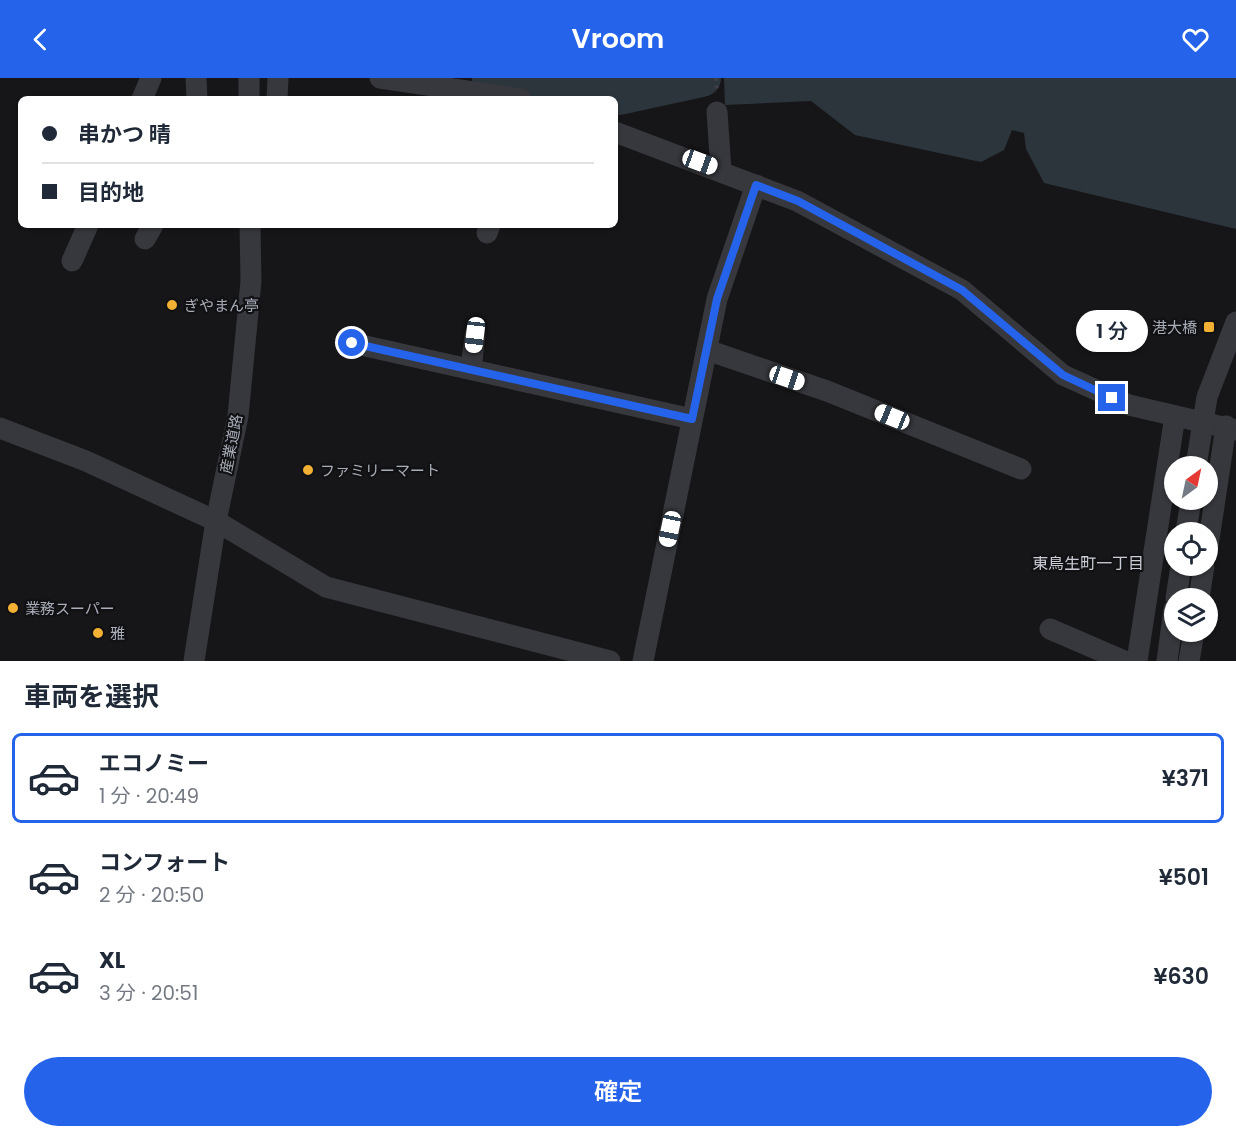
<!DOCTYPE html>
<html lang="ja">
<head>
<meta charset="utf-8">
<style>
  body { margin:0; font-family:Poppins,"Noto Sans JP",sans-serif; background:#f2f2f3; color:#1f2937; height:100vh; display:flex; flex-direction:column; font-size:22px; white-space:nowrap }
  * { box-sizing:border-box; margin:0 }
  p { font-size:20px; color:#747a83 }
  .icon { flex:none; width:33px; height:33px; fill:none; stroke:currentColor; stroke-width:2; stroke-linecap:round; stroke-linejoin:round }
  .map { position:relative; height:583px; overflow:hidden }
  .side { display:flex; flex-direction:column; background:#fff; flex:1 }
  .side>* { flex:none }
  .hud { position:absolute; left:18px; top:18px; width:600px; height:132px; border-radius:9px; box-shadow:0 2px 4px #0004; display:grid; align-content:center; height:132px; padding:0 24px; background:#fff }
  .needle { width:39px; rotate:33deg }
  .fabs { position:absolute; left:1164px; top:378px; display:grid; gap:12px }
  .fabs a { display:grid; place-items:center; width:54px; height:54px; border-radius:50%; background:#fff; box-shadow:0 2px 4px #0004; font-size:30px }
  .end { position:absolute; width:27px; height:27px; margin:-14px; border:8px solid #2563eb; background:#fff; box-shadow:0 0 0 3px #fff }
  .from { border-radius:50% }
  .bubble { position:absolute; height:42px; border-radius:21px; background:#fff; box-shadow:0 2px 4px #0004; font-size:20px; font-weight:600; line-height:42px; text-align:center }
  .car { position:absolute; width:18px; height:36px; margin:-18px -9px; border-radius:8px; box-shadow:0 0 4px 2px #0007; background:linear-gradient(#fff 24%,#345 0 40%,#fff 0 76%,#345 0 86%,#fff 0) }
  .hud b { display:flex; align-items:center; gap:21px; height:57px; font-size:22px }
  .hud b+b { border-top:2px solid #e0e1e3 }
  .hud i { width:15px; height:15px; background:#1f2937 }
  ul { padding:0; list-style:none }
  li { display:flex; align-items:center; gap:18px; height:90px; margin:0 12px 9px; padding:0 12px; border:3px solid transparent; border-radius:9px }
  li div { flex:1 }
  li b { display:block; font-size:22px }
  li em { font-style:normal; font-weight:600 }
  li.current { border-color:#2563eb }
  li>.icon { width:54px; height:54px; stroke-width:1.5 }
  h2 { padding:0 24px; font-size:27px; line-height:72px }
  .primary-button { display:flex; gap:12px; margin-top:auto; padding:12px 24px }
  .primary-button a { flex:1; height:69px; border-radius:36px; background:#2563eb; color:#fff; font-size:24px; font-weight:600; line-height:69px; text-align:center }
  header { display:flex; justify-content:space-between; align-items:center; height:78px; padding:0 24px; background:#2563eb; color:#fff; font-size:27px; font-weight:600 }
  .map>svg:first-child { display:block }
  .water { fill:#2c353c }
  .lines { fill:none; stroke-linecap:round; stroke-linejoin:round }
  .river { stroke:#2c353c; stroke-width:38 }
  .path { stroke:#3d3f44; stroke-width:4; stroke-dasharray:3 4.5; stroke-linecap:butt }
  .minor { stroke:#37383d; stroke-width:21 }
  .minor-bridge { stroke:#37383d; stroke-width:21 }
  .route { stroke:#2563eb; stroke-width:8 }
  .poi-dot { fill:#f2b134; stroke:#111113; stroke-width:2 }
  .labels { text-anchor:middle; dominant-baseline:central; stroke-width:4.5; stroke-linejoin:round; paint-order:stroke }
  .poi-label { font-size:15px; fill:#a8adb8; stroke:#111113; text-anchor:start }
  .street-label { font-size:15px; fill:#a8adb8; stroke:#111113 }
  .neighbourhood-label { font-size:16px; fill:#c9ccd4; stroke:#111113 }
</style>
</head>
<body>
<header><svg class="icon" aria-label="back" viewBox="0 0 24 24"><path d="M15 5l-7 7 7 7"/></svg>Vroom<svg class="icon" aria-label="heart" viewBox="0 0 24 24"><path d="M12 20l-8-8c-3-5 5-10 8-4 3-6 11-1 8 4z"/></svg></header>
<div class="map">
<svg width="1236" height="583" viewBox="0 0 1236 583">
  <rect width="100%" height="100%" fill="#161618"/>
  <g class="water">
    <path d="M636 0H690L627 9Z"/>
    <path d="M724 0H1236V151L1044 105 1026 71 1024 55 1012 52 1004 72 981 84 855 57 811 23 725 27Z"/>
  </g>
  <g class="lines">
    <path class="river" d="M491 0 619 18 702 0"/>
    <path class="path" d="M716 0 717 15"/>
    <g class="minor">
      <path d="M196 0 197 21"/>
      <path d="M249 0V21"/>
      <path d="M380 0 521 21"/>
      <path d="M142 21 151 0"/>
      <path d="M277 21 278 0"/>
      <path d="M717 34 721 92"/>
      <path d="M615 54 797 123 962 212 1063 297 1129 327 1236 352"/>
      <path d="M487 155 490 147"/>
      <path d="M145 161 153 147"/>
      <path d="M72 183 88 147"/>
      <path d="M352 265 692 341"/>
      <path d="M707 272 827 313 1021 391"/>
      <path d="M471 291 475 257"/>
      <path d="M0 350 86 383 216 443 326 509 610 583"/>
      <path d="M1186 454 1191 422"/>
      <path d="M1208 468 1226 348"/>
      <path d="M1176 520 1181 488"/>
      <path d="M1199 520 1204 488"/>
      <path d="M1050 551 1124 583"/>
      <path d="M194 583 216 443 238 338 251 203 250 147"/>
      <path d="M643 583 717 221 756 107"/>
      <path d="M1137 583 1175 338"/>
      <path d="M1167 583 1174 531"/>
      <path d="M1189 583 1194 554"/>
    </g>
    <path class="minor-bridge" d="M1196 388 1207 319 1236 244"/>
  </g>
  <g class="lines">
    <path class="route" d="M352 265 692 341 717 221 756 107 798 123 962 212 1063 297 1112 320"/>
  </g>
  <g class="poi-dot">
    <circle cx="172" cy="227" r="6"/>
    <rect x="1203" y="243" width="12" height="12" rx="3"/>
    <circle cx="308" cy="392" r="6"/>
    <circle cx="13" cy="530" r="6"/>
    <circle cx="98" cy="555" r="6"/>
  </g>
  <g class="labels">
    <g class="poi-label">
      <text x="184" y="227">ぎやまん亭</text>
      <text x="1197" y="249" text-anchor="end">港大橋</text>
      <text x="320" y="392">ファミリーマート</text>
      <text x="25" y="530">業務スーパー</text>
      <text x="110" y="555">雅</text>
    </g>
    <g class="street-label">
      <text transform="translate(231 366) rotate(-79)">産業道路</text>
    </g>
    <g class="neighbourhood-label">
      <text x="1088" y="485">東鳥生町一丁目</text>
    </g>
  </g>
</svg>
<div class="fabs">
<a><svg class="needle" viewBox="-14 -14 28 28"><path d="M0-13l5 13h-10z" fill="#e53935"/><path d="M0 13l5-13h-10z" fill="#747a83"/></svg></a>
<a><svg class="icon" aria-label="locate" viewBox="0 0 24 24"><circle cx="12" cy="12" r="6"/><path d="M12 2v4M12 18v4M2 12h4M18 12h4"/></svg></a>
<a><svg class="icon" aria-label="layers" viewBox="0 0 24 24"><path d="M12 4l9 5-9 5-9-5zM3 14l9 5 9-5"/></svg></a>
</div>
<i class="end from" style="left:352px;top:265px"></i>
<i class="end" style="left:1112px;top:320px"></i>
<div class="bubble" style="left:1076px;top:232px;width:72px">1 分</div>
<i class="car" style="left:700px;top:84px;rotate:110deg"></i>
<i class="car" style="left:475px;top:257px;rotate:187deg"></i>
<i class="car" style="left:787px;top:300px;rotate:109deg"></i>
<i class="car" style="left:892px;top:339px;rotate:292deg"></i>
<i class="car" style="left:670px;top:451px;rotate:192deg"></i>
<div class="hud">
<b><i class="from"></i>串かつ 晴</b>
<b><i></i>目的地</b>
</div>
</div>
<section class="side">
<h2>車両を選択</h2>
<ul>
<li class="current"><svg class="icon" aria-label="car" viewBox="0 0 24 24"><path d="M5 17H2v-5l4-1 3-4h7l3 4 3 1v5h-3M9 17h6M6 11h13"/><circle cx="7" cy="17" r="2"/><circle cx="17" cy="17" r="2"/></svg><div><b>エコノミー</b><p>1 分 · 20:49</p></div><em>¥371</em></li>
<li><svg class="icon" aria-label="car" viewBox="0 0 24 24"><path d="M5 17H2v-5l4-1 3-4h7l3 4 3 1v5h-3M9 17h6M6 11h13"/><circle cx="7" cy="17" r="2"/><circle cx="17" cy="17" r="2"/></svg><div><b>コンフォート</b><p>2 分 · 20:50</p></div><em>¥501</em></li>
<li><svg class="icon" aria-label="car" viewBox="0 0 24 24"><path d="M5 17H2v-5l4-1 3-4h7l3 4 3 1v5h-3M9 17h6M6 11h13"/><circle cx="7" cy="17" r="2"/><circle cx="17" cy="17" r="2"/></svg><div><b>XL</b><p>3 分 · 20:51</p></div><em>¥630</em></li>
</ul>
<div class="primary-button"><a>確定</a></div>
</section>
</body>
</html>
